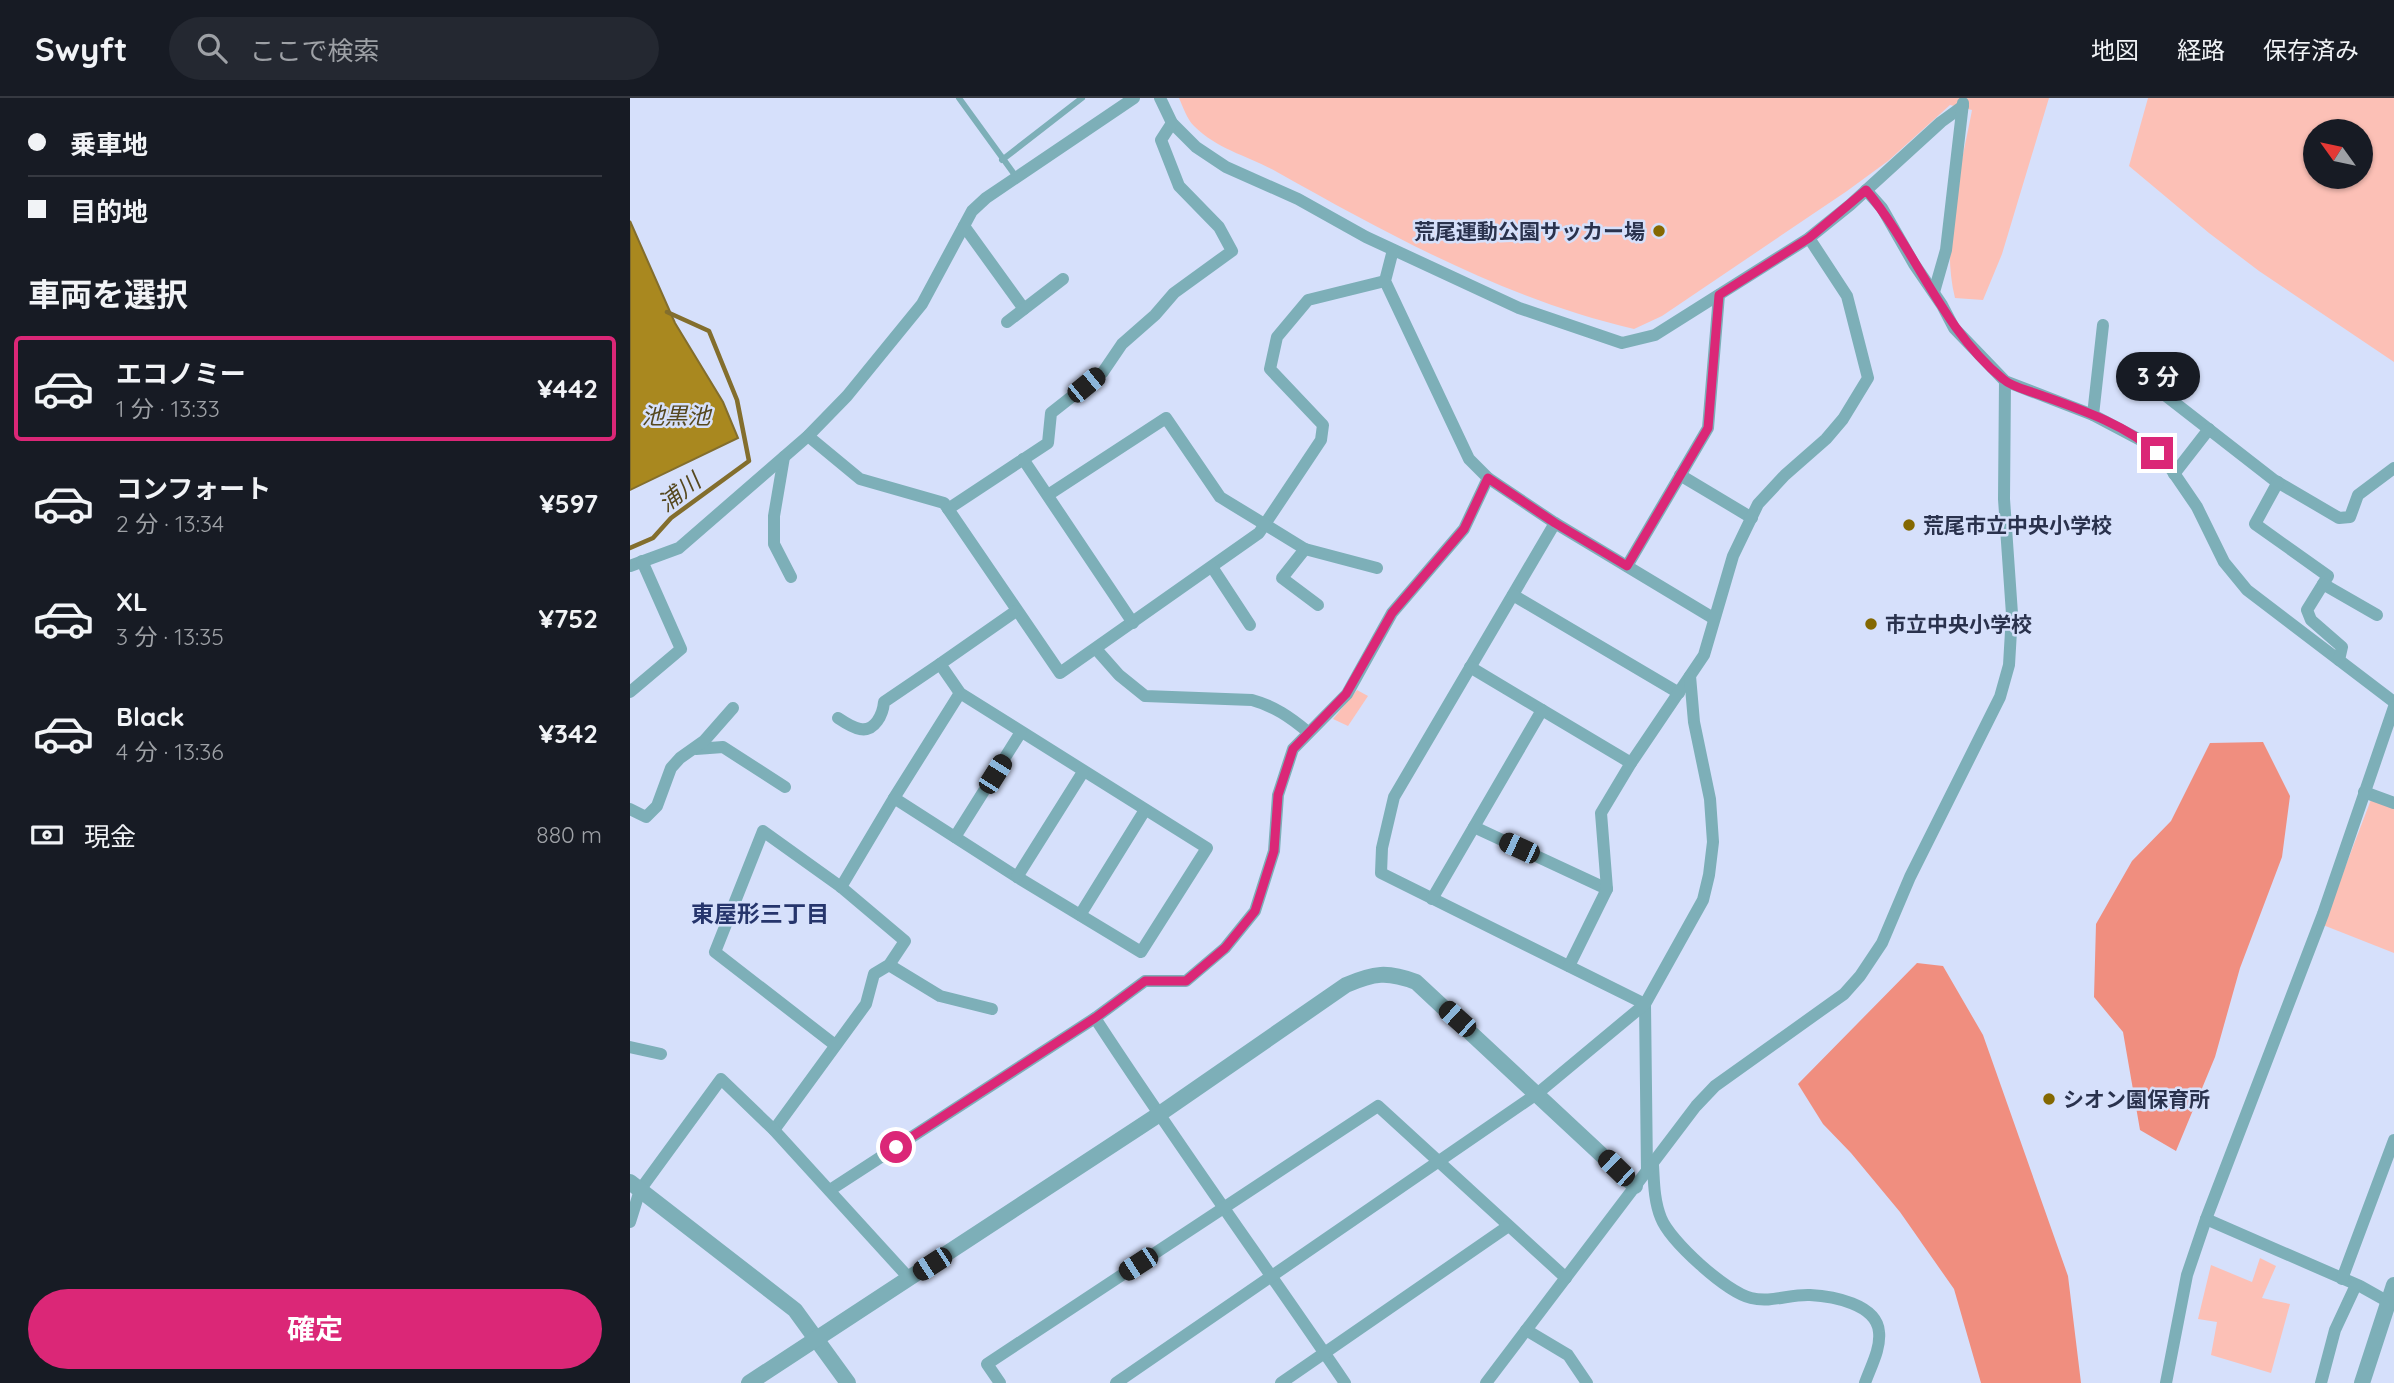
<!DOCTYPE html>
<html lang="ja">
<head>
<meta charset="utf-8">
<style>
  body { margin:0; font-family:Quicksand,"Noto Sans JP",sans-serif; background:#242831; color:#f1f3f6; height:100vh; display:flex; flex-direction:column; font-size:26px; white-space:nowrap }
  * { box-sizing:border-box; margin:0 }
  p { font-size:23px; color:#9ea1a6 }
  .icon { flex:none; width:38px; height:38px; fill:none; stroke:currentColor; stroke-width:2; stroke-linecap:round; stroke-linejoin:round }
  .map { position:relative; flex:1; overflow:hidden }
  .sheet { display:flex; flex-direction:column; background:#171b24; width:630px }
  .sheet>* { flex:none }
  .banner { display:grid; align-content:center; height:154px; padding:0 28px; background:#171b24 }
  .needle { width:46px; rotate:303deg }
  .controls { position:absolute; left:1673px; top:21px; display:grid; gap:14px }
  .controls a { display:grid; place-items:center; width:70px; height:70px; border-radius:50%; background:#171b24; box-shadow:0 2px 5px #0004; font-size:35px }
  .end { position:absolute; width:32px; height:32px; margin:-16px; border:9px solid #db2777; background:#fff; box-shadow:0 0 0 4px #fff }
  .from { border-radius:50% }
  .bubble { position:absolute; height:49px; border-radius:24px; background:#171b24; box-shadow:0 2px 5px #0004; font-size:23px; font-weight:700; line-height:49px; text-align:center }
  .car { position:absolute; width:21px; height:42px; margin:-21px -10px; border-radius:9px; box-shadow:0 0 5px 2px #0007; background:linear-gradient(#222 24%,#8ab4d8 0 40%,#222 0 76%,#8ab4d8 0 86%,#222 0) }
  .banner b { display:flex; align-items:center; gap:24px; height:66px; font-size:26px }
  .banner b+b { border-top:2px solid #363941 }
  .banner i { width:18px; height:18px; background:#f1f3f6 }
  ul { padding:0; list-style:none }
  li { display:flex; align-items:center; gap:21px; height:105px; margin:0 14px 10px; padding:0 14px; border:4px solid transparent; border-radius:7px }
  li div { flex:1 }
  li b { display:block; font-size:26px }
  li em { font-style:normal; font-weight:700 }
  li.selected { border-color:#db2777 }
  li>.icon { width:63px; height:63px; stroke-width:1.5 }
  h2 { padding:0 28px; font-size:32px; line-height:84px }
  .pay { display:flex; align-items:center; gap:18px; height:77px; padding:0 28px; font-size:26px }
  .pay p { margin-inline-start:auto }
  .button { display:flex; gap:14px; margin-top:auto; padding:14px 28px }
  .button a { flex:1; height:80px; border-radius:42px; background:#db2777; color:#fff; font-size:28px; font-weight:700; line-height:80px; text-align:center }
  header { display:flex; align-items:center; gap:42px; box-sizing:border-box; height:98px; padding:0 35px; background:#171b24; border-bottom:2px solid #363941 }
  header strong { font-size:33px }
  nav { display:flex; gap:38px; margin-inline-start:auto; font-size:24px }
  .search { width:490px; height:63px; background:#242831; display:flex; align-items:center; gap:18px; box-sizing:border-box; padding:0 24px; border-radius:38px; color:#9ea1a6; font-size:26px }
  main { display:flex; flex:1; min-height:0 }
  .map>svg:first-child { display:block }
  .green { fill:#fcc0b6; fill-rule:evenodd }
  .forest { fill:#f08e7f }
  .water { fill:#a9881f; stroke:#836e2d; stroke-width:2 }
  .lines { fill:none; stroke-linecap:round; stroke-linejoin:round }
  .stream { stroke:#836e2d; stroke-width:4.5 }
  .service { stroke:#7dafb8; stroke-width:6 }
  .minor { stroke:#7dafb8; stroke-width:12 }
  .tertiary { stroke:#7dafb8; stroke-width:16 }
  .route { stroke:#db2777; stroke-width:9 }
  .poi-dot { fill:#846801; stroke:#d6e0fb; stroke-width:2.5 }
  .labels { text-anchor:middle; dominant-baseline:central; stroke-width:5; stroke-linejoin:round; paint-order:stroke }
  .poi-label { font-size:21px; font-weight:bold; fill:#2a324d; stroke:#d6e0fb; text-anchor:start }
  .water-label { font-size:23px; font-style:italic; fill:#56481f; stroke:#d6e0fb }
  .neighbourhood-label { font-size:23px; font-weight:bold; fill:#26356c; stroke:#d6e0fb }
</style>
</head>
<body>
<header>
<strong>Swyft</strong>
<div class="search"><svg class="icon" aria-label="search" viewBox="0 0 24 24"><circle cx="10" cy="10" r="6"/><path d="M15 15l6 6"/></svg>ここで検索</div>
<nav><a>地図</a><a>経路</a><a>保存済み</a></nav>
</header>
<main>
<section class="sheet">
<div class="banner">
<b><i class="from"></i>乗車地</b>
<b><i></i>目的地</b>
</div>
<h2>車両を選択</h2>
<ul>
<li class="selected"><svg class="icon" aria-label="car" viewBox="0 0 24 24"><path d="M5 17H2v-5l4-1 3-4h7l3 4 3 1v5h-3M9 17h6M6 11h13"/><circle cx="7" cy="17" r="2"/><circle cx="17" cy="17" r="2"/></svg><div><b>エコノミー</b><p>1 分 · 13:33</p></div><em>¥442</em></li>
<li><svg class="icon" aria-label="car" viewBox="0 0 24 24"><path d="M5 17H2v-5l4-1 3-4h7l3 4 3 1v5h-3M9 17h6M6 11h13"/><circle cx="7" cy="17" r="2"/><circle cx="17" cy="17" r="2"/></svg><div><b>コンフォート</b><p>2 分 · 13:34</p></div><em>¥597</em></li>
<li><svg class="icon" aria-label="car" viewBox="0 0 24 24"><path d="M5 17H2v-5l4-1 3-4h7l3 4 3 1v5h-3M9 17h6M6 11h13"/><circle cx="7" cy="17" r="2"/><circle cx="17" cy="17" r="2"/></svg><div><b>XL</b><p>3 分 · 13:35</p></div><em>¥752</em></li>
<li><svg class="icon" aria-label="car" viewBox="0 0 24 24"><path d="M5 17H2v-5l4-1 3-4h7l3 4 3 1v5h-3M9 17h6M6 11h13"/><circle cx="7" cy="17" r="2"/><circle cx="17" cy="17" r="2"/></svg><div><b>Black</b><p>4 分 · 13:36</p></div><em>¥342</em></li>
</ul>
<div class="pay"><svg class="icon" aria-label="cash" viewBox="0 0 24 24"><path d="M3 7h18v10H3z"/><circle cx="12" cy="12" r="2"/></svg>現金<p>880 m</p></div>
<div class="button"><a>確定</a></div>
</section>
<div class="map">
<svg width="1764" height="1285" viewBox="0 0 1764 1285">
  <rect width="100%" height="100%" fill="#d6e0fb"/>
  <g class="green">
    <path d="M549 0H1419L1372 156 1353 202 1325 200C1310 139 1331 72 1342 12L1320 7 1258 63 1217 93 1032 218 1004 231C876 201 761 138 647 74 619 58 588 52 564 28 557 21 553 9 549 0Z"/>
    <path d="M1518 0H1764V264L1629 173 1579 135 1499 68ZM1685 33H1731V79H1685Z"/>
    <path d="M727 592 738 598 718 628 703 621Z"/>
    <path d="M1742 699 1764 708V855L1693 827Z"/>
    <path d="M1630 1160 1646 1168 1632 1200 1660 1206 1641 1275 1581 1257 1587 1224 1568 1221 1581 1167 1622 1184Z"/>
  </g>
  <g class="forest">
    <path d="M1633 644 1660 698 1652 759 1610 870 1585 959 1546 1053 1510 1032 1493 934 1464 899 1466 826 1502 763 1541 723 1580 645Z"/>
    <path d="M1287 865 1313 868 1353 937 1438 1178 1451 1285H1351L1324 1191 1270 1114 1221 1055 1193 1026 1168 986Z"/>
  </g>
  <path class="water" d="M0 123 45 225 93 304 108 340 0 392Z"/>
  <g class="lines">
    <path class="stream" d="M0 450 23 440 41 420 119 363 107 302 79 233 37 214"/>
    <g class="service">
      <path d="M329 0 387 80"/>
      <path d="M372 62 452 0"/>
    </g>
    <g class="minor">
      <path d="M530 0 542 25 566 49 596 69 668 101 736 139 889 210 992 245 1025 237 1179 140 1220 107 1311 24 1333 8"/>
      <path d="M1236 92 1252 110 1284 166 1312 207 1324 230 1375 283 1463 317 1516 345 1537 365 1567 409 1594 464 1617 492 1764 604"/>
      <path d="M334 128 394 211"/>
      <path d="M763 152 755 183 839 361 858 380 925 425 1083 520"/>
      <path d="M1304 194 1316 152 1333 5"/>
      <path d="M377 224 433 181"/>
      <path d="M1522 287 1644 382 1709 420 1720 419 1728 397 1764 370"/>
      <path d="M1463 317 1473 227"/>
      <path d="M178 338 230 381 314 405 430 575 629 435 691 342 693 327 640 271 647 239 678 202 755 183"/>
      <path d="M154 359 144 418V446L161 479"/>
      <path d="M393 361 503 525"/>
      <path d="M1544 376 1579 331"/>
      <path d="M1050 377 1122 420"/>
      <path d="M1648 384 1625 426 1698 478 1677 512 1681 522 1712 549 1709 562"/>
      <path d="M418 397 536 320 590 399 675 451 747 470"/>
      <path d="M318 411 418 345 421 315 473 274 492 246 525 217 544 195 602 153 589 129 549 88 531 42 542 25"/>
      <path d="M925 425 764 699 752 750 751 775 1015 906"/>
      <path d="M675 451 652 480 688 507"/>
      <path d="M0 468 49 450 178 338 217 298 292 206 342 113 356 100 504 0"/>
      <path d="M997 468 1078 330 1089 197"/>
      <path d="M582 469 620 527"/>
      <path d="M1693 486 1747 517"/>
      <path d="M883 497 1049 595"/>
      <path d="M466 551 489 577 515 598 622 602C644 608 660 619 678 634"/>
      <path d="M840 569 1001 665"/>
      <path d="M0 594 51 551 12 463"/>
      <path d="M208 620C214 624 223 630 230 631 245 634 253 616 254 604L310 566"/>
      <path d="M66 651 93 649 155 689"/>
      <path d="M1734 694 1764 705"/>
      <path d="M264 700 387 779 511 854 577 750 330 595 310 566 386 513"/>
      <path d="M0 711 16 719 27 708 41 670 50 660 74 643 103 610"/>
      <path d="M844 729 977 791"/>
      <path d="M325 739 391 634"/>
      <path d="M387 779 453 674"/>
      <path d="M211 789 264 700 330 595"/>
      <path d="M802 801 912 612"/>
      <path d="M450 817 515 712"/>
      <path d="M259 867 310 898 362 911"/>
      <path d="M939 868 977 791 971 715 1001 665 1074 557 1103 458 1128 406 1155 377 1196 341 1213 321 1238 280 1217 198 1179 140"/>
      <path d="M1015 906 1017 1074"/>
      <path d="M465 920C545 1043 632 1163 715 1285"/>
      <path d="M0 949 31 956"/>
      <path d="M144 1032 236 906 244 876 259 867 275 843 211 789 133 733 85 854 205 947"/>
      <path d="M1023 1067C1024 1084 1024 1103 1031 1120 1040 1143 1096 1194 1121 1200 1141 1205 1160 1196 1180 1197 1202 1198 1247 1206 1249 1234 1251 1251 1240 1270 1235 1285"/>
      <path d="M200 1092 465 920 515 883H556L595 850 625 813 644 753 648 697 663 651 717 596 762 515 834 431 858 380"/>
      <path d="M1576 1121 1730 1188 1764 1207"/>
      <path d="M0 1124 10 1092 91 981 144 1032 279 1180"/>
      <path d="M1712 1181 1764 1042"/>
      <path d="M896 1232 938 1257 957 1285"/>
      <path d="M370 1285 357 1266 748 1008 936 1180"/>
      <path d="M486 1285 908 995 1015 906 1073 802 1079 777 1083 744 1080 701 1064 624 1060 578"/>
      <path d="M651 1285 877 1129"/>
      <path d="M856 1285 1066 1008 1085 988 1214 896 1230 878 1252 845 1280 779 1370 599 1379 567 1382 516 1374 401 1375 283"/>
      <path d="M1536 1285 1557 1177 1576 1121 1693 816 1764 609"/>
      <path d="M1691 1285 1705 1232 1726 1187"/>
    </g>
    <g class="tertiary">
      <path d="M0 1084 165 1212 218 1285"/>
      <path d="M119 1285 528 1017 716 887C744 875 757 873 786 884L1005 1088"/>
      <path d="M1732 1285 1764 1187"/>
    </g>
  </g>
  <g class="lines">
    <path class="route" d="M266 1049 465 920 515 883H556L595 850 625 813 644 753 648 697 663 651 716 596 762 515 834 431 858 380 925 425 997 468 1078 330 1089 197 1179 140 1236 92C1286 152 1312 231 1373 281 1383 290 1401 293 1413 298 1452 312 1496 327 1527 355"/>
  </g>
  <g class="poi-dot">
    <circle cx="1029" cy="133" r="7"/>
    <circle cx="1279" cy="427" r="7"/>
    <circle cx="1241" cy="526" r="7"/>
    <circle cx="1419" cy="1001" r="7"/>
  </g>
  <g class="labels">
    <g class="poi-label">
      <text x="1015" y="133" text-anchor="end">荒尾運動公園サッカー場</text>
      <text x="1293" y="427">荒尾市立中央小学校</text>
      <text x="1255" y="526">市立中央小学校</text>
      <text x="1433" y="1001">シオン園保育所</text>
    </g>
    <g class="water-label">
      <text x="46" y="317">池黒池</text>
      <text transform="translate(49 394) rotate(-38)">浦川</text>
    </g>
    <g class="neighbourhood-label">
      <text x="130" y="815">東屋形三丁目</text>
    </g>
  </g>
</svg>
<div class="controls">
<a><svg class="needle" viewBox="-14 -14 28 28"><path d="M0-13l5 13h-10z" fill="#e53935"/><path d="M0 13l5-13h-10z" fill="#9ea1a6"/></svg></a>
</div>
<i class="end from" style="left:266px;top:1049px"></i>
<i class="end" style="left:1527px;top:355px"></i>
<div class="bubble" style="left:1486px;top:254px;width:84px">3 分</div>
<i class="car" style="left:456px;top:287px;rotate:51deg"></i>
<i class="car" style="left:365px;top:676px;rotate:32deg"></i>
<i class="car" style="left:889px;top:750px;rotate:295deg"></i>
<i class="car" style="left:827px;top:921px;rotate:312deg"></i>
<i class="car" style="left:986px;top:1070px;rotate:314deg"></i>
<i class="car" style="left:302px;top:1166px;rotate:237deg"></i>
<i class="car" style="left:508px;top:1166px;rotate:237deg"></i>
</div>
</main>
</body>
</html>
